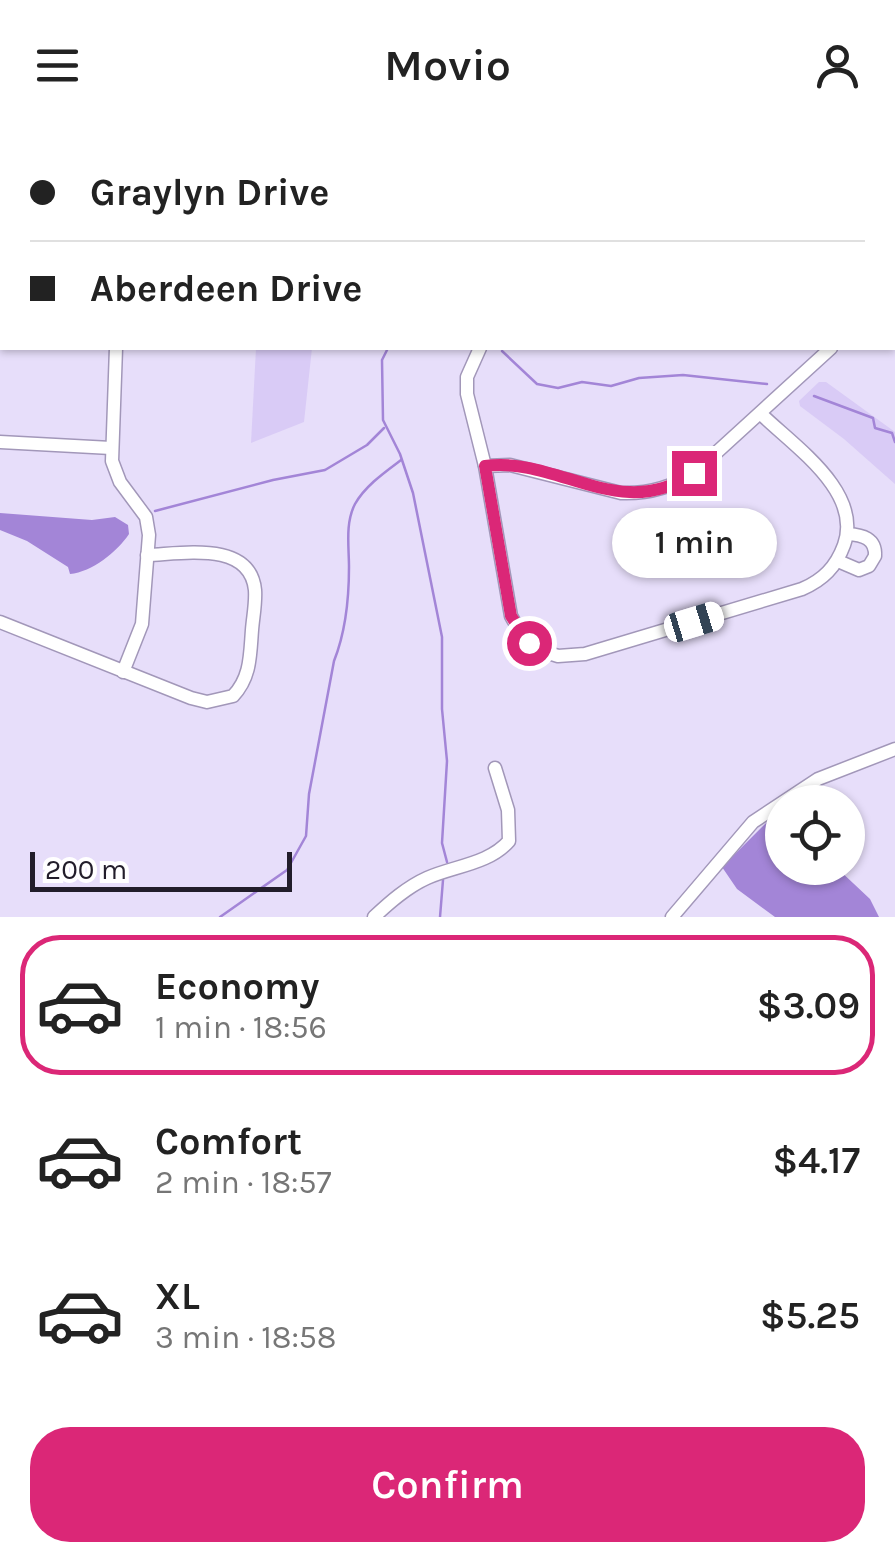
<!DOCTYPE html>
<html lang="en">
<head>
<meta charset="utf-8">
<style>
  body { margin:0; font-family:Karla,sans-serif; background:#f2f2f2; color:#222; height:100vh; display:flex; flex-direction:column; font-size:38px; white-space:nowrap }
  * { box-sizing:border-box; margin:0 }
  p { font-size:32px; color:#767676 }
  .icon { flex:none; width:55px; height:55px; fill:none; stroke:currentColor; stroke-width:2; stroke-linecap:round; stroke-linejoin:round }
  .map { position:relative; height:787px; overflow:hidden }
  .drawer { display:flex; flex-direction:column; background:#fff; flex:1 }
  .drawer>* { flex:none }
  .hud { position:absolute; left:0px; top:0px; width:895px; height:220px; box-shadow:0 2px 8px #0004; display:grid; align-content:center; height:220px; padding:0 30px; background:#fff }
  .controls { position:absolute; left:765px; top:655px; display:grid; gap:20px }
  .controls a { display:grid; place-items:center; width:100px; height:100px; border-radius:50%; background:#fff; box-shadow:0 2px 8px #0004; font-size:50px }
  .scale { position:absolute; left:30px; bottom:25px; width:262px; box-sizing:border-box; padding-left:10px; border:5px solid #221d2a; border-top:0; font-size:28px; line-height:35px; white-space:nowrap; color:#221d2a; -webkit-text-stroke:8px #fff; paint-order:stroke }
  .end { position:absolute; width:45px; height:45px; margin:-22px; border:12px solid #db2777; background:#fff; box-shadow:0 0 0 5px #fff }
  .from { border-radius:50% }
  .bubble { position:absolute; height:70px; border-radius:35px; background:#fff; box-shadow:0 2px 8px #0004; font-size:32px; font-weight:600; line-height:70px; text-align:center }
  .car { position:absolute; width:30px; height:60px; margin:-30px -15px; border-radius:12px; box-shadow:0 0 8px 2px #0007; background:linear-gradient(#fff 24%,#345 0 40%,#fff 0 76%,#345 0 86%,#fff 0) }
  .hud b { display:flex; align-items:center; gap:35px; height:95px; font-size:38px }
  .hud b+b { border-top:2px solid #e0e0e0 }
  .hud i { width:25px; height:25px; background:#222 }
  ul { padding:18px 0 0; list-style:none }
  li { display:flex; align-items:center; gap:30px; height:140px; margin:0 20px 15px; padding:0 10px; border:5px solid transparent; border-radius:40px }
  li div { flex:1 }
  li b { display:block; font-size:38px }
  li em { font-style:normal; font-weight:600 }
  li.selected { border-color:#db2777 }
  li>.icon { width:90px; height:90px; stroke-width:1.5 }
  .cta { display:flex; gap:20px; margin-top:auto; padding:20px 30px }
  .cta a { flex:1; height:115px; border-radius:40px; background:#db2777; color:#fff; font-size:40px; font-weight:600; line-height:115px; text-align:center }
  header { display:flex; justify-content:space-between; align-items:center; height:130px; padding:0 30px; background:#fff; font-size:45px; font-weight:600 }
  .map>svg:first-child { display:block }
  .green { fill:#d9cbf6 }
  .water { fill:#a385d7 }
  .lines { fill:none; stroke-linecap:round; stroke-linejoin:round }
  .stream { stroke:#a385d7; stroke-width:2.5 }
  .minor-casing { stroke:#a297b9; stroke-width:15 }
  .minor { stroke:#fff; stroke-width:12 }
  .route { stroke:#db2777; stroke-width:12 }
</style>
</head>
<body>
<header><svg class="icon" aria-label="menu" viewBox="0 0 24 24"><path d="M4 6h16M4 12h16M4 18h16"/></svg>Movio<svg class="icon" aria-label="person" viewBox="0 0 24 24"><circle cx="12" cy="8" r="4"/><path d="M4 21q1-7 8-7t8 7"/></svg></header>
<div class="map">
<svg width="895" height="787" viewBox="0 0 895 787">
  <rect width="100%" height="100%" fill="#e7defa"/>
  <g class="green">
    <path d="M256 218H312L304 292 251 313Z"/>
    <path d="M819 252H826L895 302V354L844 309 800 276 799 271Z"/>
  </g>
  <g class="water">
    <path d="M0 383 92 390 115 387 128 395 129 404C117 422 92 442 70 444L68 437 27 411 0 400Z"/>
    <path d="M774 685 782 691V738H837L870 769 879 787H775L737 759 722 737Z"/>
  </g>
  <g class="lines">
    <g class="stream">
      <path d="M348 0 349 2"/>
      <path d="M388 218 382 230 383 290 400 324 413 363 442 507V579L447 631 442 713 447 732"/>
      <path d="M502 221 537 254 558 258 582 252 611 256 639 248 683 245 767 254"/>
      <path d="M814 266 873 288 875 298 892 303 895 312"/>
      <path d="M155 381 273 350 325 340 367 315 384 298"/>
      <path d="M220 787 287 740 306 706 309 664 334 531C346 501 349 470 349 437 349 417 345 393 355 374 365 356 385 342 401 330"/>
      <path d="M440 787 443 750"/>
    </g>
    <g class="minor-casing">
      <g id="minor">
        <path d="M123 0 124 2"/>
        <path d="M405 0 406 2"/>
        <path d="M697 0 700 2"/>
        <path d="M590 2 594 0"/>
        <path d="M892 49H895"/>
        <path d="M0 82H2"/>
        <path d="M892 162 895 159"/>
        <path d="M0 197H2"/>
        <path d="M116 218 112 331 120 352 146 387 149 405 142 494 123 542"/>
        <path d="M480 218 467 247V264L485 336 511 486 523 507 539 520 558 526 585 524 802 459C823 450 836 437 844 415 863 362 795 317 761 284"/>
        <path d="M0 312 111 318"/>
        <path d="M485 336 510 335 621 363C648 364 671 358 694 343L831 218"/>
        <path d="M838 431 859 440 869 436 875 426C876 408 862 405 848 404"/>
        <path d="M0 492 191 568 207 572 233 566C251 547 250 525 252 500 253 487 256 473 255 460 250 410 181 424 147 425"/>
        <path d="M374 787C390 772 407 757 427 748 454 736 489 734 509 711L508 680 495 638"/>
        <path d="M672 787 753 692 818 649 895 619"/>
      </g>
    </g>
    <use href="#minor" class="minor"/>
  </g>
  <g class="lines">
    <path class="route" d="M529 513 511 486 485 336C559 326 619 394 694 343"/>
  </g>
</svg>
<div class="controls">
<a><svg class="icon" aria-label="locate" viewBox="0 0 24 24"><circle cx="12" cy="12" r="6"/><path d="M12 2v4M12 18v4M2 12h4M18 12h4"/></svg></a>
</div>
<div class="scale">200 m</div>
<i class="end from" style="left:529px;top:513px"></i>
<i class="end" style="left:694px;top:343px"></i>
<div class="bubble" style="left:612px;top:378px;width:165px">1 min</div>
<i class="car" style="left:694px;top:492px;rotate:73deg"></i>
<div class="hud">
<b><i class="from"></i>Graylyn Drive</b>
<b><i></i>Aberdeen Drive</b>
</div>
</div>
<section class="drawer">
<ul>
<li class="selected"><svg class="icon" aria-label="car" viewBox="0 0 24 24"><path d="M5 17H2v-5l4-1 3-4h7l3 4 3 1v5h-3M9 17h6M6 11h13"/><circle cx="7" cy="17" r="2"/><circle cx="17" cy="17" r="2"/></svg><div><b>Economy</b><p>1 min · 18:56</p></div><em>$3.09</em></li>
<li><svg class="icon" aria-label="car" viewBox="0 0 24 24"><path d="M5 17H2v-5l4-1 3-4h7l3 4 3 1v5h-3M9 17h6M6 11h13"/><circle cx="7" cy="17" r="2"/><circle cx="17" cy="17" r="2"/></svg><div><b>Comfort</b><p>2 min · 18:57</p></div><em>$4.17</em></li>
<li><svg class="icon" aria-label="car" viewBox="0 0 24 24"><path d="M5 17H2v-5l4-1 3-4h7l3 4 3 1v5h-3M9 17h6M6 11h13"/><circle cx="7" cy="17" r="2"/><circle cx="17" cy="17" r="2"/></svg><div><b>XL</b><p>3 min · 18:58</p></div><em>$5.25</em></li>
</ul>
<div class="cta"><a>Confirm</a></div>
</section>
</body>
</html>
